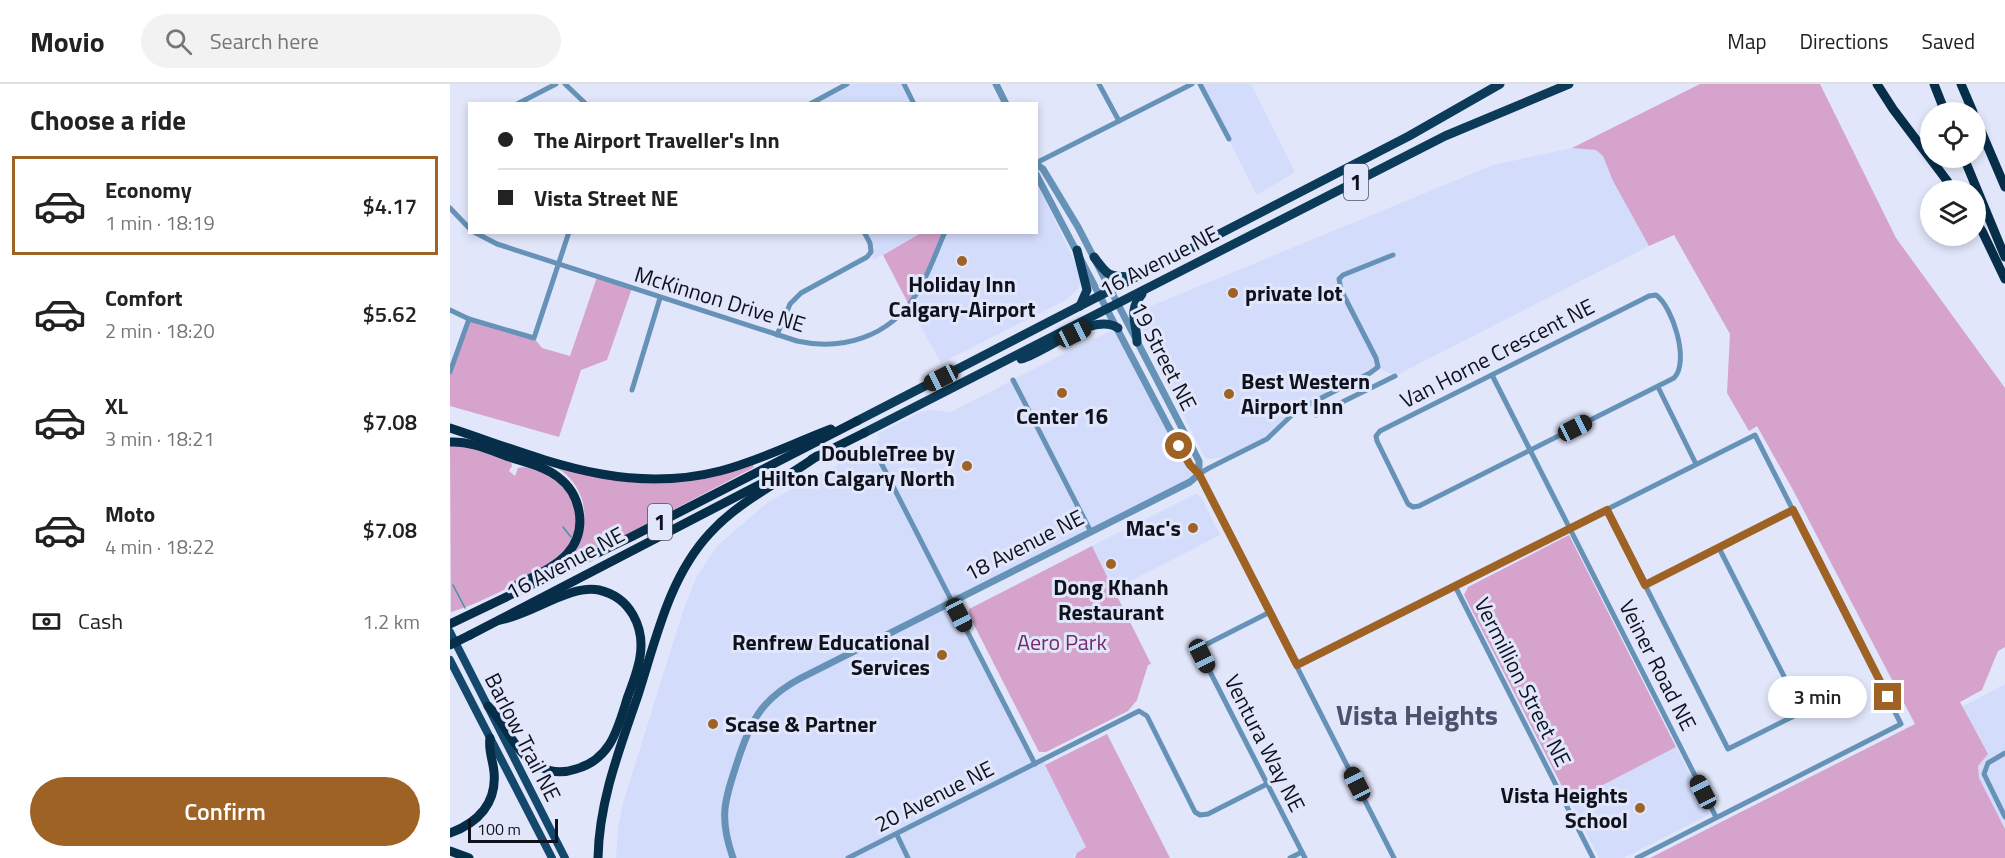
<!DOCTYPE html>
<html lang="en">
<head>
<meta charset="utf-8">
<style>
  body { margin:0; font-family:"Titillium Web",sans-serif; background:#f2f2f2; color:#222; height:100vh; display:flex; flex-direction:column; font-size:22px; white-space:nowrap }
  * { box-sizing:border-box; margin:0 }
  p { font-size:20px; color:#767676 }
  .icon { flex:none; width:33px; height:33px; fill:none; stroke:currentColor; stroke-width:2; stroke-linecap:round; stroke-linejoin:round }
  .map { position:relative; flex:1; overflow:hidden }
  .drawer { display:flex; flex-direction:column; background:#fff; width:450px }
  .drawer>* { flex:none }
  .top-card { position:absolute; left:18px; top:18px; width:570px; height:132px; border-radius:0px; box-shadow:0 3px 9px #0003; display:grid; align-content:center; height:132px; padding:0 30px; background:#fff }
  .controls { position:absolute; left:1470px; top:18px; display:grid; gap:12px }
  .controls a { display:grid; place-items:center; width:66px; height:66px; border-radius:50%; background:#fff; box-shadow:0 3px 9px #0003; font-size:30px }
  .scale { position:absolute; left:18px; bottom:15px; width:90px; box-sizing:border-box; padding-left:6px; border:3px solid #0f121d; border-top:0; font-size:16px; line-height:21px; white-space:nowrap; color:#0f121d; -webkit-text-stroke:4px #e1e6fa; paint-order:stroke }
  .end { position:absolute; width:27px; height:27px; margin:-14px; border:8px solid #9f6225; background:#fff; box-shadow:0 0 0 3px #fff }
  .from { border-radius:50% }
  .bubble { position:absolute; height:42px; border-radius:21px; background:#fff; box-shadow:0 3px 9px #0003; font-size:20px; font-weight:600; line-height:42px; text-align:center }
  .car { position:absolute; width:18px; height:36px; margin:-18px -9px; border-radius:8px; box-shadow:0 0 4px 2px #0007; background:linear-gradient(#222 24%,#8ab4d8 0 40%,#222 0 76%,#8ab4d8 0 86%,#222 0) }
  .top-card b { display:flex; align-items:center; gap:21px; height:57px; font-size:22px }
  .top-card b+b { border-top:2px solid #e0e0e0 }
  .top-card i { width:15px; height:15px; background:#222 }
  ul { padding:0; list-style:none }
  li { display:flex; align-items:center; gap:18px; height:99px; margin:0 12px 9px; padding:0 18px; border:3px solid transparent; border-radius:0px }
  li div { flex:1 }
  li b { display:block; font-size:22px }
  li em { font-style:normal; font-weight:600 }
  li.on { border-color:#9f6225 }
  li>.icon { width:54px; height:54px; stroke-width:1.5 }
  h2 { padding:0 30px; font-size:27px; line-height:72px }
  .pay { display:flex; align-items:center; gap:15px; height:66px; padding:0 30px; font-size:22px }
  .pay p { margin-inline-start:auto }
  .action { display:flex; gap:12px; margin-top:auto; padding:12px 30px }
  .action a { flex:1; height:69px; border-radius:36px; background:#9f6225; color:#fff; font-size:24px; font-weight:600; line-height:69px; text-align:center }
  header { display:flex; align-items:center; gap:36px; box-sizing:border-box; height:84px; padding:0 30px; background:#fff; border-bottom:2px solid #e0e0e0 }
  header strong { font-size:28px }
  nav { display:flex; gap:33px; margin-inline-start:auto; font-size:21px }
  .search { width:420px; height:54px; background:#f2f2f2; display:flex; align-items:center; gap:15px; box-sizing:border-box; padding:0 21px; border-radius:33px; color:#767676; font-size:22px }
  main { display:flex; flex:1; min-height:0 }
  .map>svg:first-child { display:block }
  .built { fill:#d4dcfc }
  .green { fill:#d6a3cc }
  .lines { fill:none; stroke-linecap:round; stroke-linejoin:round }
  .stream { stroke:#4691a4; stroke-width:1.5 }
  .minor { stroke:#6592b6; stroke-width:5 }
  .tertiary { stroke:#6592b6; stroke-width:7 }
  .primary { stroke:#13486c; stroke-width:8 }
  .trunk { stroke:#0c3b5a; stroke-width:9 }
  .motorway { stroke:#062e49; stroke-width:9 }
  .motorway-bridge { stroke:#062e49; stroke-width:9 }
  .route { stroke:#9f6225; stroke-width:8 }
  .poi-dot { fill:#9f6225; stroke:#e1e6fa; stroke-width:2 }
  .labels { text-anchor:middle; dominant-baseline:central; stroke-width:6; stroke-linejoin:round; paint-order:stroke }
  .shield { fill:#e1e6fa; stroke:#4e525f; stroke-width:1.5 }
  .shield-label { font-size:21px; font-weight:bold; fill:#0f121d }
  .street-label { font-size:22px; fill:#0f121d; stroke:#e1e6fa }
  .poi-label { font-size:22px; font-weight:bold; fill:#0f121d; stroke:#e1e6fa; text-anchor:end }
  .park-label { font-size:22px; fill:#752b6b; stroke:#e1e6fa }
  .district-label { font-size:28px; font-weight:bold; fill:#4b526d; stroke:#e1e6fa }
</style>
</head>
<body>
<header>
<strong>Movio</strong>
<div class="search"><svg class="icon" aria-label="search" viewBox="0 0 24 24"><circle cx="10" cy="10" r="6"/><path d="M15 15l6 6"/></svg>Search here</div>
<nav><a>Map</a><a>Directions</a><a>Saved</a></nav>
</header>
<main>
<section class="drawer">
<h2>Choose a ride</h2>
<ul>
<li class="on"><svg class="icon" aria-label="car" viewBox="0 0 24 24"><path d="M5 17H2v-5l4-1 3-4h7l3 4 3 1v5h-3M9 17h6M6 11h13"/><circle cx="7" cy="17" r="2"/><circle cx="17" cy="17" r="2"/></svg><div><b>Economy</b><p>1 min · 18:19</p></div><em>$4.17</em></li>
<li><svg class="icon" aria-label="car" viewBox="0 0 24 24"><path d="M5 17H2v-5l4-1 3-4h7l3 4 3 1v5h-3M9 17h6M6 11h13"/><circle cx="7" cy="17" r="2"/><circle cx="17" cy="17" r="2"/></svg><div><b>Comfort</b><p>2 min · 18:20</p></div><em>$5.62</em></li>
<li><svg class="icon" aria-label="car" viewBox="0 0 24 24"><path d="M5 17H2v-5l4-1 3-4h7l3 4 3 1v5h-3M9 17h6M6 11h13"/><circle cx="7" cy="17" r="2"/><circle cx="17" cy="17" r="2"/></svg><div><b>XL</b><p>3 min · 18:21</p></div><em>$7.08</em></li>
<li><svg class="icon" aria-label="car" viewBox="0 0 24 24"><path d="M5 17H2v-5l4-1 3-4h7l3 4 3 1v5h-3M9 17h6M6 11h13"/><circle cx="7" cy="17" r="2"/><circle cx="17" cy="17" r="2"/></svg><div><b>Moto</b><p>4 min · 18:22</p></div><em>$7.08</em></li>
</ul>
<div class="pay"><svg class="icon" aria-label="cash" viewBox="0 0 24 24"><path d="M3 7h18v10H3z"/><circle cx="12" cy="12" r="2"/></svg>Cash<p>1.2 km</p></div>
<div class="action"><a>Confirm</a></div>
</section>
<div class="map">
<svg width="1555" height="774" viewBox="0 0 1555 774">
  <rect width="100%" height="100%" fill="#e1e6fa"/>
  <g class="built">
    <path d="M397 0H454L464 20H360Z"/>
    <path d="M750 0H801L845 88 807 111Z"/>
    <path d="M1122 64 1146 66 1153 72 1163 97 1199 162 945 292 927 283 846 327 817 355 784 371 761 375 755 374 700 265 691 241 689 227 1043 81Z"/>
    <path d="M587 99 629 187 631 195 628 205 616 216 491 279 459 221 495 149 586 148Z"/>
    <path d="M414 149H471L423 176 420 159Z"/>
    <path d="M668 244 749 390 502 518 584 679 593 676 638 761 623 772 624 774H166L168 743 173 719 233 527 247 492 268 461 318 418 413 367 412 365 430 355 428 350 470 328 481 326 498 328 503 327 630 261Z"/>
    <path d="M746 410 751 413 770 451 665 505 642 462Z"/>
    <path d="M1555 600V756L1493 633Z"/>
    <path d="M1226 663 1260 730 1174 774H1149L1120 718Z"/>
  </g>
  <g class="green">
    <path d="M1250 0H1370L1446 154 1555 304V563L1548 567 1532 606 1510 618 1538 670 1528 682 1529 694 1555 745V774H1200L1465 640 1343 406 1307 342 1299 347 1277 309 1280 250 1224 151 1199 162 1163 97 1153 72 1146 66 1122 64Z"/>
    <path d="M471 149H495L459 221 433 171Z"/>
    <path d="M147 193 182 204 157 276 131 286 109 353 0 322V288L19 235 84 254 92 264 120 272Z"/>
    <path d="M8 361 23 364 61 378 62 382 59 387 65 392 68 384C75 382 83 385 90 388 100 392 112 400 119 410 131 426 128 455 114 469 110 474 103 477 98 480 70 498 32 519 1 528L0 362Z"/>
    <path d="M303 381 304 383 301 385 179 449 135 471 116 477C142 449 142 405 106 383 145 392 185 404 225 398 251 395 277 386 303 381Z"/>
    <path d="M1119 451 1226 663 1120 718 1014 511 1018 503Z"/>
    <path d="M642 462 701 580 698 581 687 616 678 627 596 668H589L519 531V525Z"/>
    <path d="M657 650 720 774H625L627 769 636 763 595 681Z"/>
  </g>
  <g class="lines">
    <g class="stream">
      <path d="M113 443 121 453"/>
      <path d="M3 501 15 524"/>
    </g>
    <g class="minor">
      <path d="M115 0 136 20"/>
      <path d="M454 0 464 20"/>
      <path d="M649 0 669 37"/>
      <path d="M750 0 779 55"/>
      <path d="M67 20 106 0"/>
      <path d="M360 20 397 0"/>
      <path d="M586 79 742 0"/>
      <path d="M0 124 20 145"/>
      <path d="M24 148 47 160 347 257C392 267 439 253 465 212 478 193 485 170 495 148"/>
      <path d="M943 171 893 191 889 195 891 206 926 274 928 283 920 289 846 327 817 355 759 384 749 390 944 774"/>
      <path d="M1206 211C1223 223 1240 278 1224 294L969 422 963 423 958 420 927 357 926 352 930 347 1199 212Z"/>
      <path d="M0 226 19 235"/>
      <path d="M327 251 340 220 351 209 417 173 421 168 420 159 414 148"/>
      <path d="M0 288 19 235 84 254 119 148"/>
      <path d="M1042 291 1266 733"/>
      <path d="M563 296 641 448"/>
      <path d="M1208 303 1246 380"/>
      <path d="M182 306 210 214"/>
      <path d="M866 331 945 292"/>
      <path d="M425 367 585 680"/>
      <path d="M1157 426 1278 665 1352 628 1269 464"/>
      <path d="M1195 501 1343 426"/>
      <path d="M1005 502 1143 774"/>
      <path d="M820 528 755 561 751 565 752 572 855 774"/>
      <path d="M847 581 1305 351 1451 640 1187 774"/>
      <path d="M1555 669 1538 679 1534 690 1555 733"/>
      <path d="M447 751 458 774"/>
      <path d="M398 774 689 627 697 632 745 728 750 731 758 730 817 700"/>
      <path d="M840 774 852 768"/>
    </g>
    <g class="tertiary">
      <path d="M546 0 556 20"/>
      <path d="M586 80 593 85 628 143 749 377V390"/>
      <path d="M586 90 718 342 740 381 749 390"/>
      <path d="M283 774C269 734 274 718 287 679 300 638 311 615 351 594L740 398 749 390"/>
    </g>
    <g class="primary">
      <path d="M0 548 115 774"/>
      <path d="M0 576 102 774"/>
    </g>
    <g class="trunk">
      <path d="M627 166 637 206 630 222"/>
      <path d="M644 173C660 195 659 192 685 193"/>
      <path d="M687 258C687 238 677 228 692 210"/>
      <path d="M571 275C597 268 643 227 668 244"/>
      <path d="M407 337 959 52 1050 0"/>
      <path d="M414 349 995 52 1119 0"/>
    </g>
    <g class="motorway">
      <path d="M1427 0 1443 25 1504 106"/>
      <path d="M1484 0 1495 28"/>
      <path d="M1511 0 1523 28"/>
      <path d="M1526 35 1555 103"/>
      <path d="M1514 74 1555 173"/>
      <path d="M1526 137 1532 147 1555 195"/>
      <path d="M0 344C91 374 172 412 270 387 309 377 344 359 381 345"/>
      <path d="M0 358C21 357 42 367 62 374 78 379 95 383 108 393 132 411 138 447 117 470 104 484 84 492 67 501"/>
      <path d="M362 375 414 349"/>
      <path d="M0 540 181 453 407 337"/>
      <path d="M20 551 328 391"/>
      <path d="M38 622C57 641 64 670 91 683 102 689 114 689 126 685 162 675 168 643 178 612 183 599 188 586 190 573 195 543 180 513 149 506 120 500 81 531 50 536"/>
      <path d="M0 749C28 739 47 719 44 688 43 676 38 666 40 654"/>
      <path d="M0 767 19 774"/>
      <path d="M148 774C149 717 170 664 188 611 206 555 219 493 260 449 290 416 331 398 367 372"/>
    </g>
    <path class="motorway-bridge" d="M0 561 20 551"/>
  </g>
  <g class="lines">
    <path class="route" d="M729 362 740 381 749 390 847 581 1157 426 1195 501 1343 426 1438 613"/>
  </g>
  <g class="poi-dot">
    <circle cx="512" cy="177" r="6"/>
    <circle cx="783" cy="209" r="6"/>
    <circle cx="612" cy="309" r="6"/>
    <circle cx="779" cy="310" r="6"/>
    <circle cx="517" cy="382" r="6"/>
    <circle cx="743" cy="444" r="6"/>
    <circle cx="661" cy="480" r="6"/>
    <circle cx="492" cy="571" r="6"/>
    <circle cx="263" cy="640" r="6"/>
    <circle cx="1190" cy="724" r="6"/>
  </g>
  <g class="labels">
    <g class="shield">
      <rect x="894" y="80" width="24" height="36" rx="4.5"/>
      <rect x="198" y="420" width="24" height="36" rx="4.5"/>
    </g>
    <g class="shield-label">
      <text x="906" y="98">1</text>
      <text x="210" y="438">1</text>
    </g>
    <g class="street-label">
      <text transform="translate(709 177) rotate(-27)">16 Avenue NE</text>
      <text transform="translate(270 215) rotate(17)">McKinnon Drive NE</text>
      <text transform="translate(1047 269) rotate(-27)">Van Horne Crescent NE</text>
      <text transform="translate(714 272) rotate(63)">19 Street NE</text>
      <text transform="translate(574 461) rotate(-27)">18 Avenue NE</text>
      <text transform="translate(115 479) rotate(-28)">16 Avenue NE</text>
      <text transform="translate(1208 581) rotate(63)">Veiner Road NE</text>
      <text transform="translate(1073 598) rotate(63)">Vermillion Street NE</text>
      <text transform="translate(73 653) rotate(63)">Barlow Trail NE</text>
      <text transform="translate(815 659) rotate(63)">Ventura Way NE</text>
      <text transform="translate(484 712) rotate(-27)">20 Avenue NE</text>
    </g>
    <g class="poi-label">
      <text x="512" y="200" text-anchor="middle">Holiday Inn<tspan x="512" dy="25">Calgary-Airport</tspan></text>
      <text x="795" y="209" text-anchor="start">private lot</text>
      <text x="791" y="297" text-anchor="start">Best Western<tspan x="791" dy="25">Airport Inn</tspan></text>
      <text x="612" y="332" text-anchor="middle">Center 16</text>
      <text x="505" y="369">DoubleTree by<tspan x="505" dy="25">Hilton Calgary North</tspan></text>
      <text x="731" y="444">Mac's</text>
      <text x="661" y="503" text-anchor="middle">Dong Khanh<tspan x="661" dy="25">Restaurant</tspan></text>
      <text x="480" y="558">Renfrew Educational<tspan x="480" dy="25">Services</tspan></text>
      <text x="275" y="640" text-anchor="start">Scase &amp; Partner</text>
      <text x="1178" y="711">Vista Heights<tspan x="1178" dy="25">School</tspan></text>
    </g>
    <g class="park-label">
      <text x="612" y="558">Aero Park</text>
    </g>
    <g class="district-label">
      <text x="967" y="630">Vista Heights</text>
    </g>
  </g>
</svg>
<div class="controls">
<a><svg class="icon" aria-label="locate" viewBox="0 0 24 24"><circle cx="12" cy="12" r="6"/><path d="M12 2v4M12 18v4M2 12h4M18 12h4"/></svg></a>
<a><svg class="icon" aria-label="layers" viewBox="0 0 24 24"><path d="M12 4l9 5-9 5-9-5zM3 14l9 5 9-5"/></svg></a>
</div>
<div class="scale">100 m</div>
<i class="end from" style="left:729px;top:362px"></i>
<i class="end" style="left:1438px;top:613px"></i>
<div class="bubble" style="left:1318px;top:592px;width:99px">3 min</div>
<i class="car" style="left:624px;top:250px;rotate:63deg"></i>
<i class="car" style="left:491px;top:294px;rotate:243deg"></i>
<i class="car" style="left:1125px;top:344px;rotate:63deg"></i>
<i class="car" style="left:509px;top:531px;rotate:152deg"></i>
<i class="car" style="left:752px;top:572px;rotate:153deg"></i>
<i class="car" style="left:907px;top:700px;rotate:333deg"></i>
<i class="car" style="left:1253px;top:708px;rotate:333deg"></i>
<div class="top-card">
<b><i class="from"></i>The Airport Traveller's Inn</b>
<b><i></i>Vista Street NE</b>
</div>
</div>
</main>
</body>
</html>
